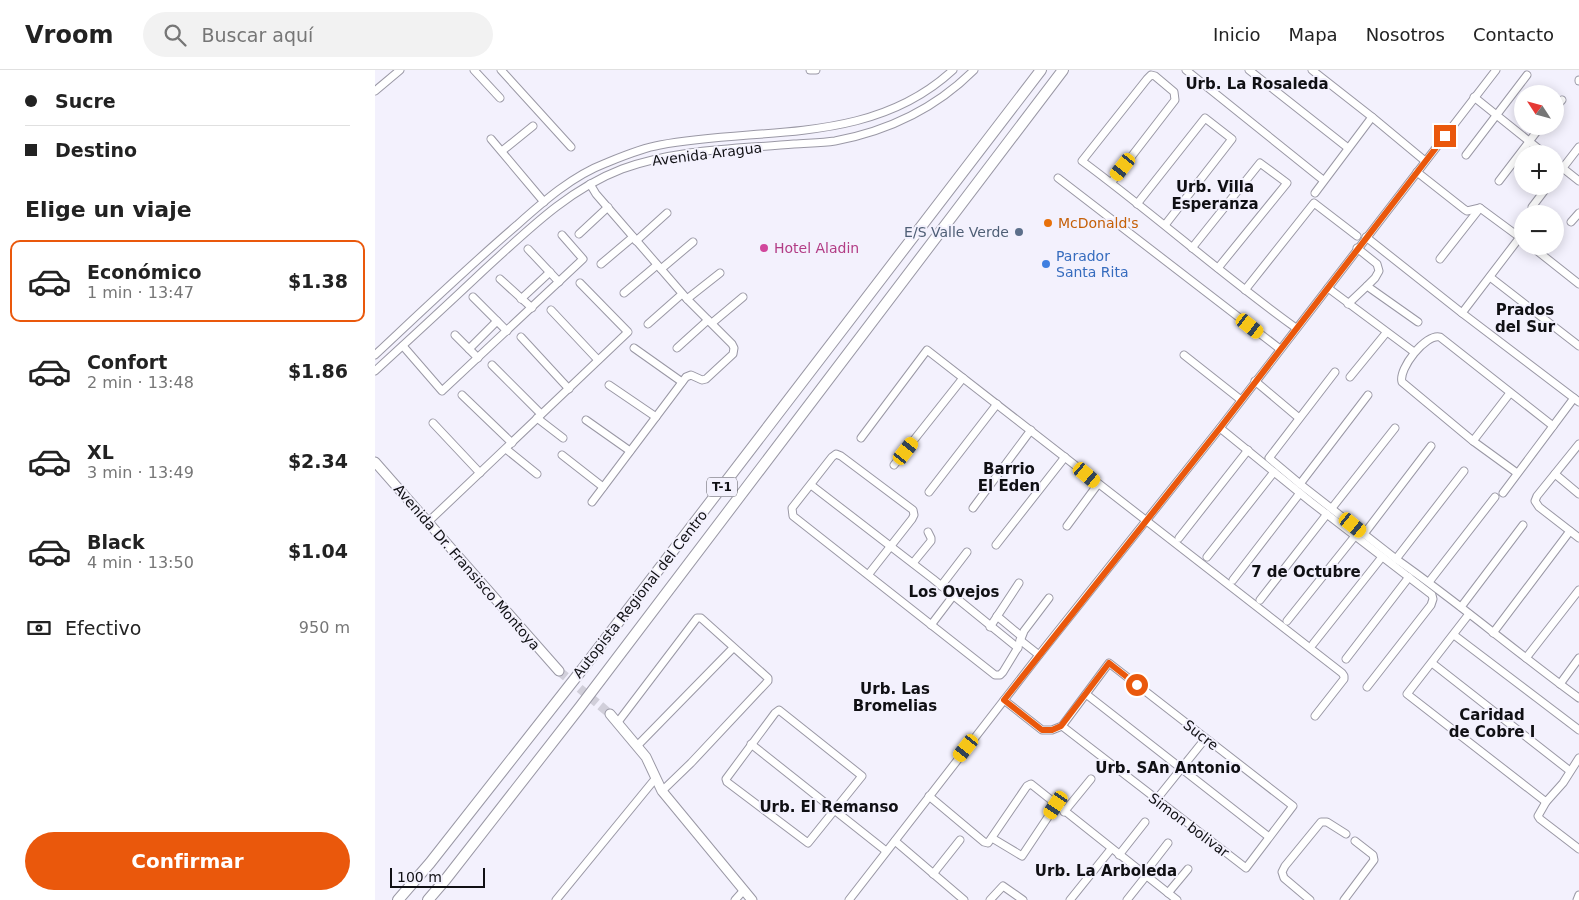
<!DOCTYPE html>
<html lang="es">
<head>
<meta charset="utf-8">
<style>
  body { margin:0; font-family:"DejaVu Sans",sans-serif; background:#f2f2f2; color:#222; height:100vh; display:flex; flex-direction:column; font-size:19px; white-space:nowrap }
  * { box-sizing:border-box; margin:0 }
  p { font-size:16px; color:#767676 }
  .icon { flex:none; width:28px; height:28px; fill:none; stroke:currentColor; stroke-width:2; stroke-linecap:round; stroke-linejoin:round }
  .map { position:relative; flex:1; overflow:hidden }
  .panel { display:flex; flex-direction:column; background:#fff; width:375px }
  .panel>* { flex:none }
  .top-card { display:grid; align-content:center; height:110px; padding:0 25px; background:#fff }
  .needle { width:32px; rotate:306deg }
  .fabs { position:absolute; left:1139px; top:15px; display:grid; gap:10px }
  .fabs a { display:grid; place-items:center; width:50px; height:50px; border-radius:50%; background:#fff; box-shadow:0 2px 12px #0003; font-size:25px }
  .scale { position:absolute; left:15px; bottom:12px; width:95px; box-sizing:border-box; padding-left:5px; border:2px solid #101014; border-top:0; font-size:14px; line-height:18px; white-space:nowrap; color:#101014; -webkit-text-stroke:4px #f3f1fd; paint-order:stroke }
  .end { position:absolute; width:22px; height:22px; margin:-11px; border:6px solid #ea580c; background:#fff; box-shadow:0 0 0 2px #fff }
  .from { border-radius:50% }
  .car { position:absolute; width:15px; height:30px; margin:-15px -8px; border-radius:6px; box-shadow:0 0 4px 1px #0007; background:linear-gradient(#f5c518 24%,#345 0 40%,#f5c518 0 76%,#345 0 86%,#f5c518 0) }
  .top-card b { display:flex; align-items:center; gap:18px; height:48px; font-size:19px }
  .top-card b+b { border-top:1px solid #e0e0e0 }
  .top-card i { width:12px; height:12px; background:#222 }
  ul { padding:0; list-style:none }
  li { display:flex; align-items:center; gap:15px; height:82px; margin:0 10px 8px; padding:0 15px; border:2px solid transparent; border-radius:10px }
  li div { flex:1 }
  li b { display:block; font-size:19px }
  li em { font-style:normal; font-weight:700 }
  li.active { border-color:#ea580c }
  li>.icon { width:45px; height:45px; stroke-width:1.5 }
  h2 { padding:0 25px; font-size:22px; line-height:60px }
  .pay { display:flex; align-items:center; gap:12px; height:55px; padding:0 25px; font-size:19px }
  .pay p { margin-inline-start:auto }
  .primary-button { display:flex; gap:10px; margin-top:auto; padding:10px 25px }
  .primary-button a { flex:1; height:58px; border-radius:30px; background:#ea580c; color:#fff; font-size:20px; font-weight:700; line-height:58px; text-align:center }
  header { display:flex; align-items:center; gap:30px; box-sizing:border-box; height:70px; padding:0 25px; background:#fff; border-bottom:1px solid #e0e0e0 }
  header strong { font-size:24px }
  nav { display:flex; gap:28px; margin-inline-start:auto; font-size:18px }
  .search { width:350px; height:45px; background:#f2f2f2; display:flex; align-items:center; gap:12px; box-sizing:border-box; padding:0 18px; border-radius:28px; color:#767676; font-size:19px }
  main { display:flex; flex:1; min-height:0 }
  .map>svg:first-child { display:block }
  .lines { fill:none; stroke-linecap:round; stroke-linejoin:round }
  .major-tunnel { stroke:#d1cfda; stroke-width:9; stroke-dasharray:9 4.5; stroke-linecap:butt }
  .minor-casing { stroke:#9a98a5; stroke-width:9 }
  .major-casing { stroke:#9a98a5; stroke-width:11 }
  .highway-casing { stroke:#9a98a5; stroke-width:12 }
  .minor { stroke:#fff; stroke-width:7 }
  .major { stroke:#fff; stroke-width:9 }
  .highway { stroke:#fff; stroke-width:10 }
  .route { stroke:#ea580c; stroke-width:6 }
  .food-dot { fill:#e8710a; stroke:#f3f1fd; stroke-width:2 }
  .service-dot { fill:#5c6f8a; stroke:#f3f1fd; stroke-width:2 }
  .hotel-dot { fill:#d1479c; stroke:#f3f1fd; stroke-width:2 }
  .shop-dot { fill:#3f7fe0; stroke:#f3f1fd; stroke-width:2 }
  .labels { text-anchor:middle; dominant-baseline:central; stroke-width:4; stroke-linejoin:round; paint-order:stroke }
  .shield { fill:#f3f1fd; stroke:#54545a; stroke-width:1 }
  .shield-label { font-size:12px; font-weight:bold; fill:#101014 }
  .street-label { font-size:14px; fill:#101014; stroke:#f3f1fd }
  .food-label { font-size:14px; fill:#c56008; stroke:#f3f1fd; text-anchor:start }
  .service-label { font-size:14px; fill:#4e5e75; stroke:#f3f1fd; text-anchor:end }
  .hotel-label { font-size:14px; fill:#b23c85; stroke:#f3f1fd; text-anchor:start }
  .shop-label { font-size:14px; fill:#366cbe; stroke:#f3f1fd; text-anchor:start }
  .neighbourhood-label { font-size:15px; font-weight:bold; fill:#101014; stroke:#f3f1fd }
</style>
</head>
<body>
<header>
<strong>Vroom</strong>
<div class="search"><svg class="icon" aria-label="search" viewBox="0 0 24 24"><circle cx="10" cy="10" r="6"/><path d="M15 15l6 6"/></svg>Buscar aquí</div>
<nav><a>Inicio</a><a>Mapa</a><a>Nosotros</a><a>Contacto</a></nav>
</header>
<main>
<section class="panel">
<div class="top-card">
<b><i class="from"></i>Sucre</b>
<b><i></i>Destino</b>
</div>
<h2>Elige un viaje</h2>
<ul>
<li class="active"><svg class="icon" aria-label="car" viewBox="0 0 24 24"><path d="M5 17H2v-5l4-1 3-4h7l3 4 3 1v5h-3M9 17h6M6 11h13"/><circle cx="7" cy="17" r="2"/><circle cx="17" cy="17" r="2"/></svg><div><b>Económico</b><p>1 min · 13:47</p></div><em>$1.38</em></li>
<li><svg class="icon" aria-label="car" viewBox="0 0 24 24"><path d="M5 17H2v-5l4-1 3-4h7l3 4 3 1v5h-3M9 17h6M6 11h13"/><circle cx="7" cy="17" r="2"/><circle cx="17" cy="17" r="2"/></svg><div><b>Confort</b><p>2 min · 13:48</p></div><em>$1.86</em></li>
<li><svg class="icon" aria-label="car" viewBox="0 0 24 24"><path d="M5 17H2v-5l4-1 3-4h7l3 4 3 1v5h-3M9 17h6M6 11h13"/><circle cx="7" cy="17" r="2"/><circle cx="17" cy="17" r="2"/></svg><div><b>XL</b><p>3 min · 13:49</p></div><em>$2.34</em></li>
<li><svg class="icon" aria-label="car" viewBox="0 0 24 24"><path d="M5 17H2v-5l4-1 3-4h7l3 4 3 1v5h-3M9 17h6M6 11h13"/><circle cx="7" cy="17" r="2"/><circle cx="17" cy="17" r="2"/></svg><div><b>Black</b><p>4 min · 13:50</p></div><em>$1.04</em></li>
</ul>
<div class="pay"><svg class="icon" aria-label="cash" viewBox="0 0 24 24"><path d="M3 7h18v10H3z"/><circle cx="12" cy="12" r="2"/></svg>Efectivo<p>950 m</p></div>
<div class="primary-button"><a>Confirmar</a></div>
</section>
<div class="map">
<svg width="1204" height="830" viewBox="0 0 1204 830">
  <rect width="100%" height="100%" fill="#f3f1fd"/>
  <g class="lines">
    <path class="major-tunnel" d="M184 601 235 644"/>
    <g class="minor-casing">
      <g id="minor">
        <path d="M99 0 125 28"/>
        <path d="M126 0 196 77"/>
        <path d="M435 0H441"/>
        <path d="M811 0 948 110"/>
        <path d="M874 0 973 78"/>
        <path d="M937 0 997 47 1050 91"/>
        <path d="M1204 10V11"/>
        <path d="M0 21 25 0"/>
        <path d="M1099 27 1170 84"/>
        <path d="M1180 38 1187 30"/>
        <path d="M116 69 169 132"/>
        <path d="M127 81 158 56"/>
        <path d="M1091 85 1152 5"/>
        <path d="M1180 92 1204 111"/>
        <path d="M1042 102 1089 139 1092 141 1105 138 1147 169"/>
        <path d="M683 108 905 279"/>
        <path d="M1180 108 1204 77"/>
        <path d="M1124 111 1166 56"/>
        <path d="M736 113 800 30 799 22 780 6 776 5 772 9 707 91C780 145 847 205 921 258"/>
        <path d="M215 114 221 124 312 229 357 274 359 278 358 284 331 309 327 310 316 305 311 307 217 432"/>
        <path d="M940 123 997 47"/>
        <path d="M762 134 830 48 857 69 790 155"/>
        <path d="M1157 137 1173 116"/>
        <path d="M1196 152 1204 143"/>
        <path d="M204 164 233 137"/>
        <path d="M991 167 1087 243"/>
        <path d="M1145 167 1087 243 1204 332"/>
        <path d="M261 171 292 143"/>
        <path d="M1156 176 1204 214"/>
        <path d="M817 178 885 93 912 113 843 198"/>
        <path d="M982 178 1002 194 1004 201 1000 208 992 216"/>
        <path d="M153 179 184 212"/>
        <path d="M1065 189 1105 138"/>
        <path d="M226 194 258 167"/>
        <path d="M286 199 318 172"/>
        <path d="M1115 207 1204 276"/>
        <path d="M125 209 157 238"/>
        <path d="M953 218 1039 282"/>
        <path d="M870 220 939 133 982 166"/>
        <path d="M249 223 282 195"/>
        <path d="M98 227 132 261"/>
        <path d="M146 229 175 202"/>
        <path d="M312 229 345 203"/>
        <path d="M973 234 992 216 1043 252"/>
        <path d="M176 240 223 290"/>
        <path d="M337 253 368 227"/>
        <path d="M273 254 307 224"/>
        <path d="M80 265 103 288"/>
        <path d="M146 267 194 319"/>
        <path d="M28 276 67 321 208 189 187 165"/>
        <path d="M259 278 307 312"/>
        <path d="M302 278 333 250"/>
        <path d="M94 279 122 251"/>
        <path d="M0 285C47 241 93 197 142 155 169 131 197 106 231 93 248 86 267 78 285 75 386 56 496 76 578 0"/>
        <path d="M809 285 866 330"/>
        <path d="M117 295 166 344"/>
        <path d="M0 301C36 268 72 235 108 201 151 162 192 120 247 99 302 79 361 79 419 74 432 73 447 73 460 71 513 61 561 38 599 0"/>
        <path d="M960 302 894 388 925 414 1021 489"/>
        <path d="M975 307 1011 263"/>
        <path d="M880 311 924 348"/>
        <path d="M234 315 281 347"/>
        <path d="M87 325 137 373"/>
        <path d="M162 348 188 368"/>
        <path d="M211 350 255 381"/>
        <path d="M58 353 105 403"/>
        <path d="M845 358 936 432 1057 525 1058 529 1056 535 992 617"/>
        <path d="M486 368 552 280 967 603 969 606V609L940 646"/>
        <path d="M1098 371 1135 323"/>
        <path d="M1204 374 1162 426 1160 431 1164 437 1204 468"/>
        <path d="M131 379 162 404"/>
        <path d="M187 385 228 417"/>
        <path d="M519 395 588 308"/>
        <path d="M1089 401 1021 489C1084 533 1142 583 1204 628"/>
        <path d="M1142 403 1098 371 1027 312C1023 299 1051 263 1065 267L1178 356"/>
        <path d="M1180 404 1204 424"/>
        <path d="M925 414 993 325"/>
        <path d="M436 415 558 509 643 578"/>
        <path d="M554 422 622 334"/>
        <path d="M1128 423 1199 328"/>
        <path d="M598 438 656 360"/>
        <path d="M957 438 1020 358"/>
        <path d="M53 452 253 262 205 213"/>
        <path d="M692 456 723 414"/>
        <path d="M989 464 1056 376"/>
        <path d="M804 468 873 380"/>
        <path d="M621 475 690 387"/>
        <path d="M832 487 899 402"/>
        <path d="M538 493 556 471V468L553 462"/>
        <path d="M493 505 537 449 539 445 538 440 466 386 461 384 457 387 417 438 418 446 620 605H625L628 602 642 579 649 561 674 528"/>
        <path d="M858 510 925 423"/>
        <path d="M1054 512 1120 427"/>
        <path d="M566 516 592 482"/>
        <path d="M885 530 952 444"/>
        <path d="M1086 537 1148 455"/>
        <path d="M1094 544 1032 624 1171 732 1188 713 1204 688"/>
        <path d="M622 546 646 566"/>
        <path d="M912 551 980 466"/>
        <path d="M556 555 578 526"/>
        <path d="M615 557 644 513"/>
        <path d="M1118 563 1195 461"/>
        <path d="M1079 565 1204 660"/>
        <path d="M645 570 664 585"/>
        <path d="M938 574 1007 487"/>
        <path d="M1151 588 1204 520"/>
        <path d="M971 589 1034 507"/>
        <path d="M1057 593 1195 701"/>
        <path d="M1185 614 1204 588"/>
        <path d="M711 624 894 767"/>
        <path d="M629 630 667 660H677L687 656 734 593 918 736 871 798 687 656"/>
        <path d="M404 640 487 706 433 773 352 712 351 709 400 643Z"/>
        <path d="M243 652 322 548H326L393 608V611L316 693 287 721"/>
        <path d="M376 674 511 781"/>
        <path d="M263 675 358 578"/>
        <path d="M554 726 609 772 613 773 652 716 656 714 802 830"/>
        <path d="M781 730 830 669"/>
        <path d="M1171 732 1163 746 1165 749 1204 779"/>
        <path d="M689 742 716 709"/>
        <path d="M617 768 647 786 681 735"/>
        <path d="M520 771 589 830"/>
        <path d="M744 785 770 752"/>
        <path d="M558 804 585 770"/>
        <path d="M769 804 793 773"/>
        <path d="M793 823 813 799"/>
        <path d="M181 830 280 709"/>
        <path d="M360 830 369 820"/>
        <path d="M474 830 664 585 845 358 1121 0"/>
        <path d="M615 830 628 816 648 830"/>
        <path d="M695 830 736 779"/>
        <path d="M752 830 771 806"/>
        <path d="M935 830 909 808 907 802 910 796 946 752H952L971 764"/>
        <path d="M969 830 999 790 998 785 980 771"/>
        <path d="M1202 830 1204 825"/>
      </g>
    </g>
    <g class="major-casing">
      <g id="major">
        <path d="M0 392 184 601"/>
        <path d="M235 644 271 687 287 721 377 830"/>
      </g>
    </g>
    <g class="highway-casing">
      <g id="highway">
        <path d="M23 830 55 793 209 597 666 0"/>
        <path d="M53 830 71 809 205 637 688 0"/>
      </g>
    </g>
    <use href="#minor" class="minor"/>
    <use href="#major" class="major"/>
    <use href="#highway" class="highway"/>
  </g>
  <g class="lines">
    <path class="route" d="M762 615 734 593 686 656 677 660H667L629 630 845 358 1070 66"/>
  </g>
  <circle class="food-dot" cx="673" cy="153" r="5"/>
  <circle class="service-dot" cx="644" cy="162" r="5"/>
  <circle class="hotel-dot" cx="389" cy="178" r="5"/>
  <circle class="shop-dot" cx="671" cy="194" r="5"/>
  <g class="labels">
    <rect class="shield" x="332" y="407.5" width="30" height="19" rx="4"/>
    <g class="shield-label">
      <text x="347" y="417">T-1</text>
    </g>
    <g class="street-label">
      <text transform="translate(332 84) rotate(-7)">Avenida Aragua</text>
      <text transform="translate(92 497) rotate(49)">Avenida Dr. Fransisco Montoya</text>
      <text transform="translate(265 524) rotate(-52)">Autopista Regional del Centro</text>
      <text transform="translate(826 665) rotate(38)">Sucre</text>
      <text transform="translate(814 755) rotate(37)">Simon bolivar</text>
    </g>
    <g class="food-label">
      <text x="683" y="153">McDonald's</text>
    </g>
    <g class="service-label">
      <text x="634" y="162">E/S Valle Verde</text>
    </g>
    <g class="hotel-label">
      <text x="399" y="178">Hotel Aladin</text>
    </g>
    <g class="shop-label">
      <text x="681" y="186">Parador<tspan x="681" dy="16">Santa Rita</tspan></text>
    </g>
    <g class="neighbourhood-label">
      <text x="882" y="14">Urb. La Rosaleda</text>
      <text x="840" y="117">Urb. Villa<tspan x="840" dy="17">Esperanza</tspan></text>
      <text x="1150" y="240">Prados<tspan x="1150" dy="17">del Sur</tspan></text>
      <text x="634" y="399">Barrio<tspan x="634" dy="17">El Eden</tspan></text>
      <text x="931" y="502">7 de Octubre</text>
      <text x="579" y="522">Los Ovejos</text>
      <text x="520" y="619">Urb. Las<tspan x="520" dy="17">Bromelias</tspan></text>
      <text x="1117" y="645">Caridad<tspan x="1117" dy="17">de Cobre I</tspan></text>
      <text x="793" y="698">Urb. SAn Antonio</text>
      <text x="454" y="737">Urb. El Remanso</text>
      <text x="731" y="801">Urb. La Arboleda</text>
    </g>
  </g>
</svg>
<div class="fabs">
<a><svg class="needle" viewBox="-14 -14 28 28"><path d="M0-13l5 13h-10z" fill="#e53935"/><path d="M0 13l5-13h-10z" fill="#767676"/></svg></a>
<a>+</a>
<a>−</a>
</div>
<div class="scale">100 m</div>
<i class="end from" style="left:762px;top:615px"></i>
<i class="end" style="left:1070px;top:66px"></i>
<i class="car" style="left:748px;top:97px;rotate:218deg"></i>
<i class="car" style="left:875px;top:256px;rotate:128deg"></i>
<i class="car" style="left:531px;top:381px;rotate:38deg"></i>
<i class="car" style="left:712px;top:405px;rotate:130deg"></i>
<i class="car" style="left:978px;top:455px;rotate:129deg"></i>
<i class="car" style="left:591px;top:678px;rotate:218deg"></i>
<i class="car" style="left:681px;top:735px;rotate:214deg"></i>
</div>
</main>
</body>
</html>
